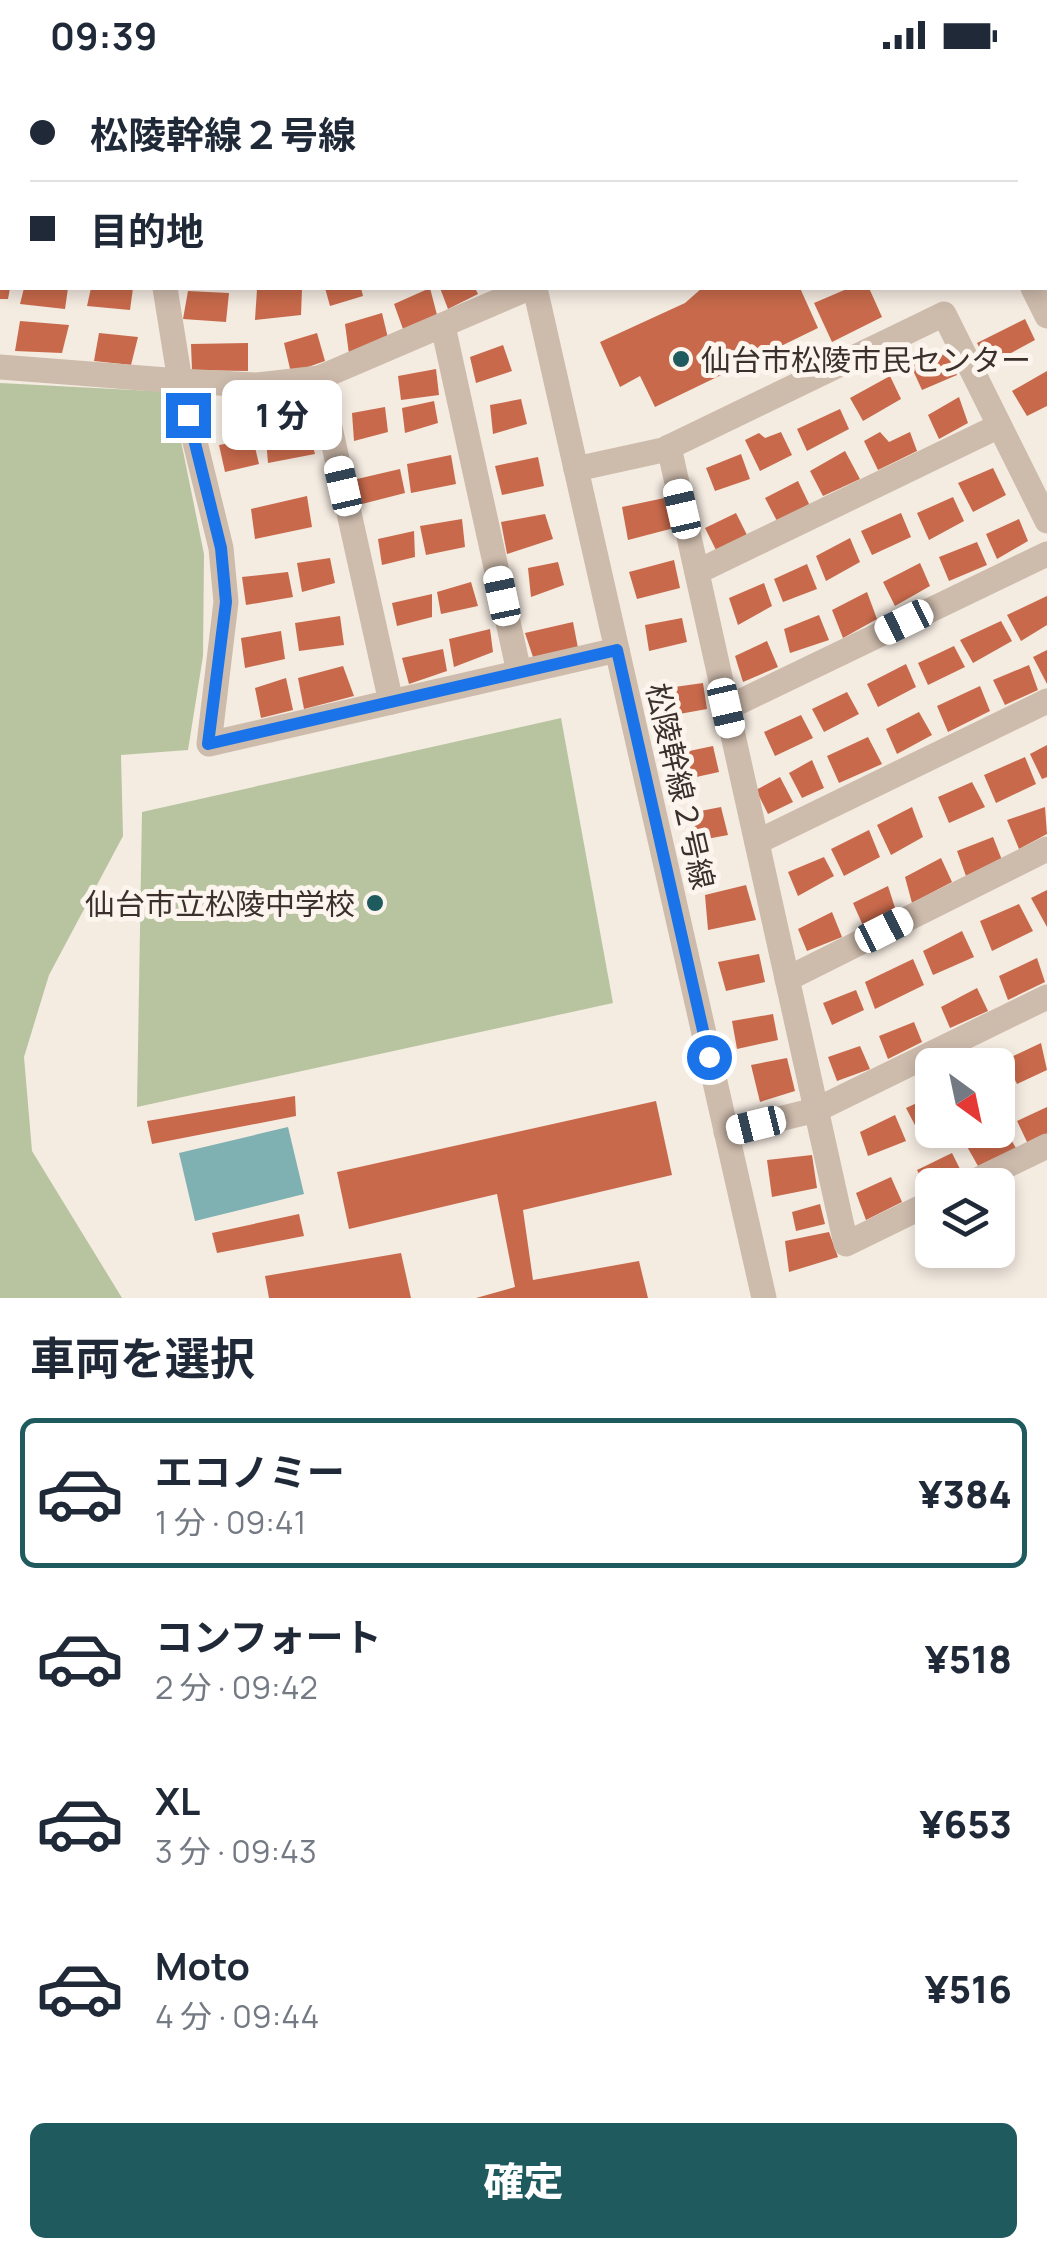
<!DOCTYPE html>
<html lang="ja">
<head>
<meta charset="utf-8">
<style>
  body { margin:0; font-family:Manrope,"Noto Sans JP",sans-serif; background:#f2f2f3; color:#1f2937; height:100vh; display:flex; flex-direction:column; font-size:38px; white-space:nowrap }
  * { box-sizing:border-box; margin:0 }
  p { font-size:32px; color:#747a83 }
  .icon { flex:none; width:55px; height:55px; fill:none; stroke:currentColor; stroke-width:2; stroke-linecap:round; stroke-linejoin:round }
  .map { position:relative; height:1228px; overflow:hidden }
  .drawer { display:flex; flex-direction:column; background:#fff; flex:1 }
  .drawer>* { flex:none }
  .top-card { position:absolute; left:0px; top:0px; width:1048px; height:220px; box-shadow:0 5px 15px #0003; display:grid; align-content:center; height:220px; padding:0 30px; background:#fff }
  .needle { width:65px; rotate:147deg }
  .fabs { position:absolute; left:915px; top:978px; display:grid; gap:20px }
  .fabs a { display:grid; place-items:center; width:100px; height:100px; border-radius:15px; background:#fff; box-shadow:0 5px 15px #0003; font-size:50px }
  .end { position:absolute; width:45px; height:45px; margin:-22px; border:12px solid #1a73e8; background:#fff; box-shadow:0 0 0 5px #fff }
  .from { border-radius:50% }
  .bubble { position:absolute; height:70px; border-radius:15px; background:#fff; box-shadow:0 5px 15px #0003; font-size:32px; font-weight:800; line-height:70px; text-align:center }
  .car { position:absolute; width:30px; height:60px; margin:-30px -15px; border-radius:12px; box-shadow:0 0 8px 2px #0007; background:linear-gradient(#fff 24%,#345 0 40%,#fff 0 76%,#345 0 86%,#fff 0) }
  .top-card b { display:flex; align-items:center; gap:35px; height:95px; font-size:38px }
  .top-card b+b { border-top:2px solid #e0e1e3 }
  .top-card i { width:25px; height:25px; background:#1f2937 }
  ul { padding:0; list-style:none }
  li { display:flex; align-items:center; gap:30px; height:150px; margin:0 20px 15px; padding:0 10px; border:5px solid transparent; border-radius:15px }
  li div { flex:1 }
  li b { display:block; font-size:38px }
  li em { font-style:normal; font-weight:800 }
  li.active { border-color:#1f5a5e }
  li>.icon { width:90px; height:90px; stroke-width:1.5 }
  h2 { padding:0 30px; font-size:45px; line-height:120px }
  .action { display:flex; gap:20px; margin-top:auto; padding:20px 30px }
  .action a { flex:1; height:115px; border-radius:15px; background:#1f5a5e; color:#fff; font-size:40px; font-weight:800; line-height:115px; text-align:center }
  .status { display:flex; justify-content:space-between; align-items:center; height:70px; padding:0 50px; background:#fff; direction:ltr }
  .status svg { height:28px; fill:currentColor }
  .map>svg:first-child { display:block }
  .green { fill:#b8c4a0 }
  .water { fill:#7fb0b2 }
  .building { fill:#c8694b }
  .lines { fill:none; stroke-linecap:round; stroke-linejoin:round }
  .minor { stroke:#cdbbac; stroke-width:25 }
  .route { stroke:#1a73e8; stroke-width:12 }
  .poi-dot { fill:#1f5a5e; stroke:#fbf5ee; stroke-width:4 }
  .labels { text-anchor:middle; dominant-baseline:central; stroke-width:10; stroke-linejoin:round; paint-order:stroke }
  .poi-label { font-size:30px; fill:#3b302b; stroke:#fbf5ee; text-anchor:start }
  .street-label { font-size:30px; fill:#3b302b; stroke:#fbf5ee }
</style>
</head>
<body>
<div class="status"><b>09:39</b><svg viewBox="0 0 49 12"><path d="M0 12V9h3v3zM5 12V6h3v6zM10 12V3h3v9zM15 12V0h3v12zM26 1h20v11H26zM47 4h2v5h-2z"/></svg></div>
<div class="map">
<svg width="1047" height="1228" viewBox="0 0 1047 1228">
  <rect width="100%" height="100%" fill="#f4ebe1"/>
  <g class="green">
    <path d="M0 313 171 322 204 484 203 586 188 680 121 685 123 766 49 905 24 987 32 1081 122 1228H0Z"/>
    <path d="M561 648 613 933 137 1037 142 742Z"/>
  </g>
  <path class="water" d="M288 1057 304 1124 195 1151 179 1083Z"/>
  <g class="building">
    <path d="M0 218H10L8 229H0Z"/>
    <path d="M24 218H68L65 239 20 234Z"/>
    <path d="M91 218H133L130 240 87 236Z"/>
    <path d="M325 218H361L363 226 330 236Z"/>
    <path d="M430 218 437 245 403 259 394 234Z"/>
    <path d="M440 218H475L478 224 448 239Z"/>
    <path d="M702 218H800L818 258 655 337 640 306 620 317 600 272 685 233Z"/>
    <path d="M849 218H869L882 247 832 272 814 233Z"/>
    <path d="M257 219H302L301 245 255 250Z"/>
    <path d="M188 221 229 223 226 252 183 249Z"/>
    <path d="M382 243 388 268 349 284 345 254Z"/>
    <path d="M1025 249 1035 270 989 295 977 273Z"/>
    <path d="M20 251 69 255 62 283 15 281Z"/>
    <path d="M99 263 138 267 131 295 94 291Z"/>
    <path d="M317 263 325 291 291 303 284 273Z"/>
    <path d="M248 273V301L192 300 191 274Z"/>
    <path d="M503 275 512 301 476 313 470 287Z"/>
    <path d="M945 279 957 305 922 320 911 296Z"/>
    <path d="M436 299 439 325 401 330 398 306Z"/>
    <path d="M1047 301V336L1027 346 1012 321Z"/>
    <path d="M890 306 901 329 863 351 850 328Z"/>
    <path d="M959 327 968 353 939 369 928 345Z"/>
    <path d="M521 329 527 354 493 364 490 335Z"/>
    <path d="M434 331 438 353 405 363 402 338Z"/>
    <path d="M385 337 388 362 354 371 352 343Z"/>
    <path d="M840 339 849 359 807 381 797 359Z"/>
    <path d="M305 349 315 384 268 393 265 358Z"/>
    <path d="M781 362 792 385 760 401 745 370 759 363 765 368Z"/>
    <path d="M880 362 889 372 910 362 917 381 878 400 864 371Z"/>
    <path d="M253 369 259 394 225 402 219 375Z"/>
    <path d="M845 381 860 409 823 426 810 401Z"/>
    <path d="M741 384 750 409 715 421 706 398Z"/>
    <path d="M451 385 456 414 411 423 407 394Z"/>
    <path d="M538 387 544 416 502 425 495 396Z"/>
    <path d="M993 398 1006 425 973 442 958 413Z"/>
    <path d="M400 399 405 423 362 434 357 409Z"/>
    <path d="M798 411 810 436 777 451 765 428Z"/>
    <path d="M307 426 312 457 255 469 251 439Z"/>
    <path d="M669 427 674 458 628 470 622 437Z"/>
    <path d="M953 427 964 451 929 470 917 443Z"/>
    <path d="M736 443 747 465 716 480 705 458Z"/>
    <path d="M901 443 911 467 872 485 861 461Z"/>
    <path d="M545 444 553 469 507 484 501 452Z"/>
    <path d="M462 449 465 477 426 485 420 456Z"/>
    <path d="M1019 449 1028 471 997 489 986 464Z"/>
    <path d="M414 461 415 487 382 495 378 469Z"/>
    <path d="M850 468 860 492 826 511 816 486Z"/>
    <path d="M977 472 987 495 949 511 939 487Z"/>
    <path d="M330 488 335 513 302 522 297 493Z"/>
    <path d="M674 490 680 518 637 529 629 502Z"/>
    <path d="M558 492 564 515 531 527 528 498Z"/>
    <path d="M920 493 930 516 895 536 883 512Z"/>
    <path d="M807 494 817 519 783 532 774 509Z"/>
    <path d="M288 502 293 527 246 535 242 507Z"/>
    <path d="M471 512 478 536 441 544 437 522Z"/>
    <path d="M764 513 772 536 738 555 729 528Z"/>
    <path d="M867 522 877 549 843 568 832 540Z"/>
    <path d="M432 524V547L397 556 392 533Z"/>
    <path d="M1047 526V555L1021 571 1007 545Z"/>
    <path d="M819 545 829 570 790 583 784 559Z"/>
    <path d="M340 546 344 575 299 581 295 553Z"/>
    <path d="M682 548 687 572 649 581 645 555Z"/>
    <path d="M1001 551 1012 571 973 593 960 570Z"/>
    <path d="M573 552 578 578 534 590 525 563Z"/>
    <path d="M490 559 493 582 454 597 449 569Z"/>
    <path d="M281 561 285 589 245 598 241 568Z"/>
    <path d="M767 571 778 597 743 612 735 586Z"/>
    <path d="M954 576 965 597 928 615 918 593Z"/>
    <path d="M443 579 447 601 409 614 402 588Z"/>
    <path d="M1047 580V614L1033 587Z"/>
    <path d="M906 594 916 617 878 637 867 614Z"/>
    <path d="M1029 595 1038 620 1005 635 993 610Z"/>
    <path d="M343 596 354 626 304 639 298 608Z"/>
    <path d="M286 608 293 640 261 648 255 618Z"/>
    <path d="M703 613 707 639 668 646 660 619Z"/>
    <path d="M980 616 990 641 948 662 937 636Z"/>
    <path d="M847 622 859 644 824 662 812 639Z"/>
    <path d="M919 642 932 665 897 684 886 659Z"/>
    <path d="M801 645 813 668 775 686 764 662Z"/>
    <path d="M868 667 882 694 839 713 827 686Z"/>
    <path d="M1047 675V707L1042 709 1030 684Z"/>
    <path d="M713 676 719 702 678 711 675 684Z"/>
    <path d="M1025 687 1036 714 996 733 984 705Z"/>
    <path d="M812 690 824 718 802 728 789 703Z"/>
    <path d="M780 707 793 732 768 744 756 720Z"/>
    <path d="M972 712 985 737 949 753 938 727Z"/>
    <path d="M721 737 728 765 696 771 690 743Z"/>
    <path d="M912 737 923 767 891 785 877 755Z"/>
    <path d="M1045 737 1047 764 1019 779 1007 750Z"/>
    <path d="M869 760 880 787 844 806 831 779Z"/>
    <path d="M993 767 1002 790 966 806 957 781Z"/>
    <path d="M824 787 834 806 798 826 788 802Z"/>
    <path d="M941 788 952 812 912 833 905 807Z"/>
    <path d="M746 815 756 850 708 860 705 825Z"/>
    <path d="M888 816 897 844 864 858 853 833Z"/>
    <path d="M1047 820V857L1031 828Z"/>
    <path d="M1019 834 1033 861 992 881 980 851Z"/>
    <path d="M832 842 842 867 807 881 798 859Z"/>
    <path d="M962 861 974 887 933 905 923 881Z"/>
    <path d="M759 884 765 912 726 921 718 892Z"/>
    <path d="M1037 888 1045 912 1008 930 999 906Z"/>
    <path d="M913 889 924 915 875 939 865 912Z"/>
    <path d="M977 918 988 941 950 958 941 937Z"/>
    <path d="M856 920 864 940 832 955 823 933Z"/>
    <path d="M773 944 778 970 737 979 732 951Z"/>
    <path d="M914 952 922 972 888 989 879 966Z"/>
    <path d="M1041 973 1047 1000 1017 1014 1005 990Z"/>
    <path d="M860 976 870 999 837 1011 828 987Z"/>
    <path d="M787 988 795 1021 760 1032 751 995Z"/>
    <path d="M295 1026 296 1046 152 1074 147 1051Z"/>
    <path d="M932 1026V1054L918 1061 906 1038Z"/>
    <path d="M656 1031 672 1105 523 1140 533 1210 639 1191 648 1228H476L515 1217 497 1124 349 1159 337 1102Z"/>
    <path d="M1047 1037V1064L1028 1074 1017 1051Z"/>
    <path d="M895 1045 906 1071 868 1086 860 1062Z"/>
    <path d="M1002 1055 1016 1078 978 1096 965 1073Z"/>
    <path d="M952 1083 962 1103 928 1121 917 1100Z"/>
    <path d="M812 1085 817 1118 772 1127 767 1090Z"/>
    <path d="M891 1107 902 1132 866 1150 856 1123Z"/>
    <path d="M820 1134 825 1154 796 1161 792 1142Z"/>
    <path d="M299 1144 304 1166 217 1183 212 1163Z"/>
    <path d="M829 1162 838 1187 789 1202 785 1171Z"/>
    <path d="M401 1183 411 1228H269L265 1206Z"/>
  </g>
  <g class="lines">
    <g class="minor">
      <path d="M924 0 925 2"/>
      <path d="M90 2 92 0"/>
      <path d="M240 2 242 0"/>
      <path d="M411 2 416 0"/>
      <path d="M723 2 728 0"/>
      <path d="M953 2 958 0"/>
      <path d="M0 157H2"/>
      <path d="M1045 172 1047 176"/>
      <path d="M529 218 319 308 258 315 180 311 221 478 226 532 209 674 617 580"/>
      <path d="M535 218 764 1228"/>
      <path d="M1033 218 1047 246"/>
      <path d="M443 256 519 602"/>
      <path d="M0 297 180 311 165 218"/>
      <path d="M319 308 391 632"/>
      <path d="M669 377 846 1174 932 1132"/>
      <path d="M576 399 663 380 944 244 1047 451"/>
      <path d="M697 502 999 356"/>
      <path d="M727 638 1047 484"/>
      <path d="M757 772 1047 631"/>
      <path d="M787 909 1047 779"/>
      <path d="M726 1062 816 1040 1047 927"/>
      <path d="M967 1115 1047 1076"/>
    </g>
  </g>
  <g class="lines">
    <path class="route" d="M188 345 221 478 226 532 208 674 617 580 709 987"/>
  </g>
  <g class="poi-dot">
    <circle cx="681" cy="289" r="10"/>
    <circle cx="375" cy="833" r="10"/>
  </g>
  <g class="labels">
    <g class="poi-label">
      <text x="701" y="289">仙台市松陵市民センター</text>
      <text x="355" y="833" text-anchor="end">仙台市立松陵中学校</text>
    </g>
    <g class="street-label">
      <text transform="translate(681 716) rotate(77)">松陵幹線２号線</text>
    </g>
  </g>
</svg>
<div class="fabs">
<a><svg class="needle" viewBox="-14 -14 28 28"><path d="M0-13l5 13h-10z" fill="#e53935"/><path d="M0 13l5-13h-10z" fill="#747a83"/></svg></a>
<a><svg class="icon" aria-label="layers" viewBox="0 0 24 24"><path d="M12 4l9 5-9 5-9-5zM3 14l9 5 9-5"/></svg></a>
</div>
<i class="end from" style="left:709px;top:987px"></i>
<i class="end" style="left:188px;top:345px"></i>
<div class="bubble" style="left:222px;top:310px;width:120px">1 分</div>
<i class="car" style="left:343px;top:416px;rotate:347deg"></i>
<i class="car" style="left:682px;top:439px;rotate:347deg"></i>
<i class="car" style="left:502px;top:526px;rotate:348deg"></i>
<i class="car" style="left:904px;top:552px;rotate:244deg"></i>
<i class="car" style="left:726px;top:638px;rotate:167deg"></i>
<i class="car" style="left:884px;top:860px;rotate:63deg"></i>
<i class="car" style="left:756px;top:1055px;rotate:256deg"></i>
<div class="top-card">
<b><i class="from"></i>松陵幹線２号線</b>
<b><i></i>目的地</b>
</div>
</div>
<section class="drawer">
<h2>車両を選択</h2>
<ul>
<li class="active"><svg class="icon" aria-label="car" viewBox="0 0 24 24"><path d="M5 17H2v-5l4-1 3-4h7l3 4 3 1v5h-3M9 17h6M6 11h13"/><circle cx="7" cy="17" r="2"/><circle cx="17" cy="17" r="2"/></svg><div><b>エコノミー</b><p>1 分 · 09:41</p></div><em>¥384</em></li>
<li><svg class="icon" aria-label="car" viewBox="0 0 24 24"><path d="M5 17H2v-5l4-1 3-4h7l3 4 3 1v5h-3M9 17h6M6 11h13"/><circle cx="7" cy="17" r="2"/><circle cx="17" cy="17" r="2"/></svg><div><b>コンフォート</b><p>2 分 · 09:42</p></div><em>¥518</em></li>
<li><svg class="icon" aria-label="car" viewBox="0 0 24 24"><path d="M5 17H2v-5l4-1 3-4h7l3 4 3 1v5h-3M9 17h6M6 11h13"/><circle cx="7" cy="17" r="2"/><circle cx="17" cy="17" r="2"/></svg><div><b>XL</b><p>3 分 · 09:43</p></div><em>¥653</em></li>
<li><svg class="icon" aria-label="car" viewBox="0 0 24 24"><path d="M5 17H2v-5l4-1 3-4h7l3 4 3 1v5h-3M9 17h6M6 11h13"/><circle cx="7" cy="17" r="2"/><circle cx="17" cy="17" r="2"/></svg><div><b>Moto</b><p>4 分 · 09:44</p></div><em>¥516</em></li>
</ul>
<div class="action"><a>確定</a></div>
</section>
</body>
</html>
